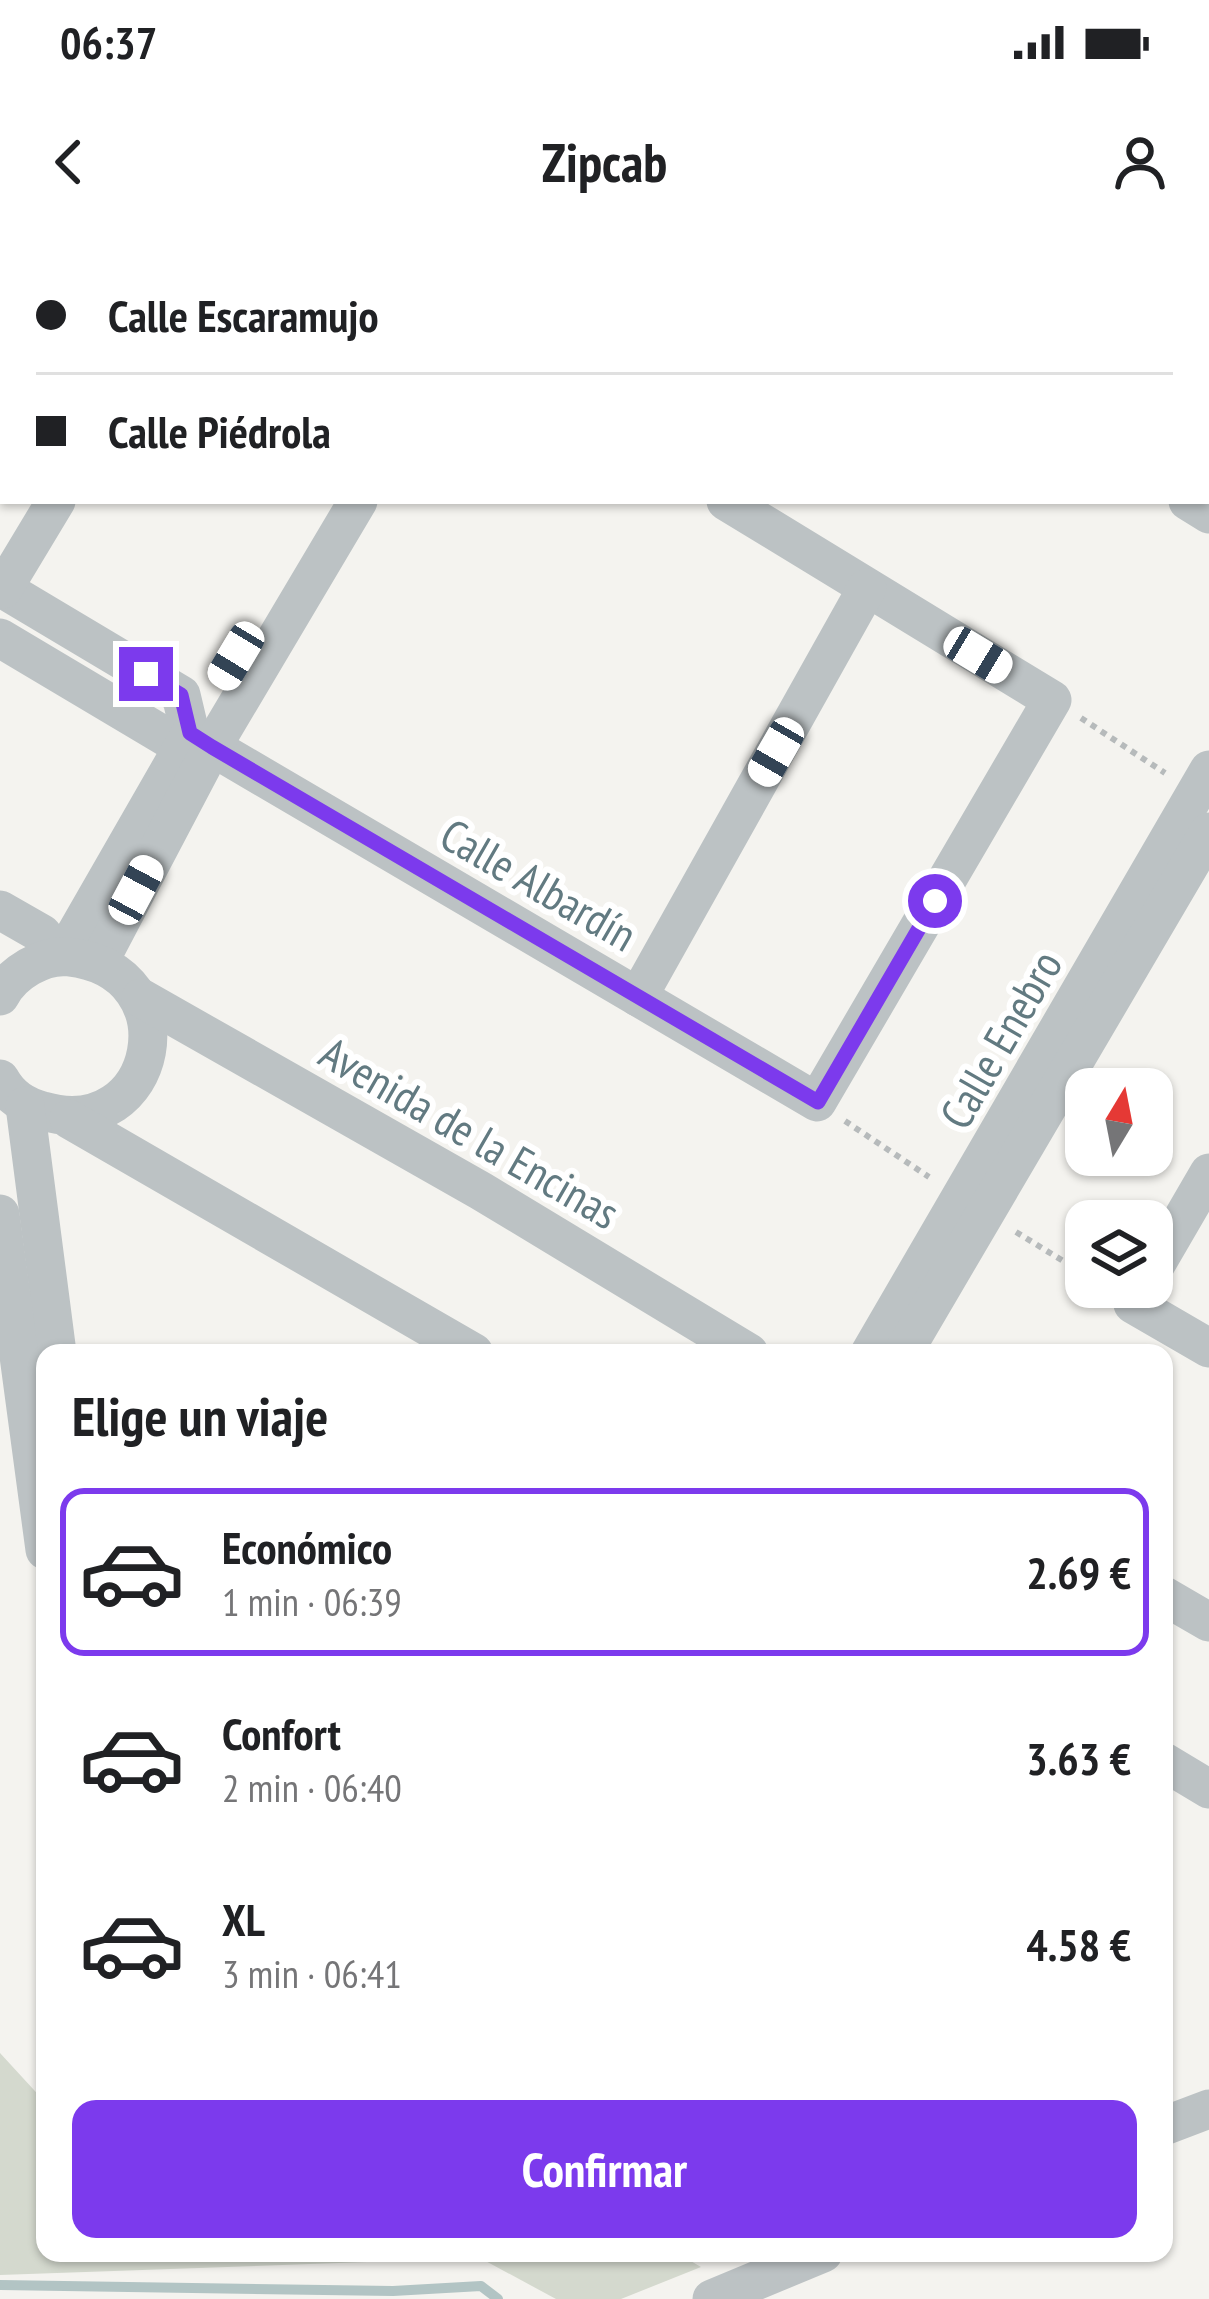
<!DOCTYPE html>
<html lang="es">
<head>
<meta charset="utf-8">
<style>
  body { margin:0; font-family:"PT Sans Narrow",sans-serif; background:#f6f6f6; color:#202124; height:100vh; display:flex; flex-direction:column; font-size:45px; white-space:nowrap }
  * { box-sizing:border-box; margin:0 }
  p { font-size:39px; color:#757577 }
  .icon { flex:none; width:66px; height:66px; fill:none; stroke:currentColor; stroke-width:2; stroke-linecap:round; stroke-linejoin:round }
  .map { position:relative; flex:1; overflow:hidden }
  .panel { position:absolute; left:36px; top:1104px; width:1137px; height:918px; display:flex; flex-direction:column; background:#fff; border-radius:24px; box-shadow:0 3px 9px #0004 }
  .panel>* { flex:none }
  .guide { position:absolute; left:0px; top:0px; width:1209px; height:264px; box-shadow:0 3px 9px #0004; display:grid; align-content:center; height:264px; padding:0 36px; background:#fff }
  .needle { width:78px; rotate:10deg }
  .controls { position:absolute; left:1065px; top:828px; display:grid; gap:24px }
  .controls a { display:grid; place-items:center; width:108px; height:108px; border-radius:24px; background:#fff; box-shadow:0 3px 9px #0004; font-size:60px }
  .end { position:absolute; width:54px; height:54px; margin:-27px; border:15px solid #7c3aed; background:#fff; box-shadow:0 0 0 6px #fff }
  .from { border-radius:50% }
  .car { position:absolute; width:36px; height:72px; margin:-36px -18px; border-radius:15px; box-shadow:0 0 9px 3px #0007; background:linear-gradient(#fff 24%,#345 0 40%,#fff 0 76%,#345 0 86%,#fff 0) }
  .guide b { display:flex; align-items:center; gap:42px; height:114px; font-size:45px }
  .guide b+b { border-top:3px solid #e0e0e0 }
  .guide i { width:30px; height:30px; background:#202124 }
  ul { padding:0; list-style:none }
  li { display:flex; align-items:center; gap:36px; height:168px; margin:0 24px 18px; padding:0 12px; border:6px solid transparent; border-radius:24px }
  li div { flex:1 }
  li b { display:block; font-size:45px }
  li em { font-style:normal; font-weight:800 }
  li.current { border-color:#7c3aed }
  li>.icon { width:108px; height:108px; stroke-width:1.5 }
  h2 { padding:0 36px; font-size:54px; line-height:144px }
  .button { display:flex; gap:24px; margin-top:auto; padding:24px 36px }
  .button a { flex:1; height:138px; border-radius:24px; background:#7c3aed; color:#fff; font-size:48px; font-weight:800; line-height:138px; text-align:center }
  .status { display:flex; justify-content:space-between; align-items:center; height:84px; padding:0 60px; background:#fff; direction:ltr }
  .status svg { height:33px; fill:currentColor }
  header { display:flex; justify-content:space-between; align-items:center; height:156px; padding:0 36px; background:#fff; font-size:54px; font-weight:800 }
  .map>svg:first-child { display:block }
  .green { fill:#d4d9ce }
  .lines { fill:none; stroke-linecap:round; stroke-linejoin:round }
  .stream { stroke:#b2c4c4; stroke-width:10 }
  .major-casing { stroke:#afb6b8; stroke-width:54 }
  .path { stroke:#b6babb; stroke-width:6; stroke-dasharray:6 6; stroke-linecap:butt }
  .minor { stroke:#bcc2c4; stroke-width:39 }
  .major { stroke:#fff; stroke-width:48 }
  .route { stroke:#7c3aed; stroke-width:15 }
  .labels { text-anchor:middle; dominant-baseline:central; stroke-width:12; stroke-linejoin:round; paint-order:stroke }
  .street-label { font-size:45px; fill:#627a81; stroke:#fff }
</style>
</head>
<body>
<div class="status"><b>06:37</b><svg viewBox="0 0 49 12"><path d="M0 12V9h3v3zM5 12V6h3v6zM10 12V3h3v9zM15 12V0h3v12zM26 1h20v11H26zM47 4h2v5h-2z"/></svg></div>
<header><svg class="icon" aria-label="back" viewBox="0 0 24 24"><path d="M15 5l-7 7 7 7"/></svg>Zipcab<svg class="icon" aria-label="person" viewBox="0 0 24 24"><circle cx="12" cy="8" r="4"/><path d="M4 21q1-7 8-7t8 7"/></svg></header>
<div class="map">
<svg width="1209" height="2059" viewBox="0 0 1209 2059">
  <rect width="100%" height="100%" fill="#f4f3ef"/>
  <path class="green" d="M0 1813 45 1862V2013H677L701 2027 621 2059H556L480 2018 0 2035Z"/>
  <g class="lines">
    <path class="stream" d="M0 2045 393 2051 481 2046 498 2059"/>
    <g class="major-casing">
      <g id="major">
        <path d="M997 0 1003 3"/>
        <path d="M1206 123 1209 124"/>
      </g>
    </g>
    <g class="path">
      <path d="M1087 0 1092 3"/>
      <path d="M1206 70 1209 72"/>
      <path d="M1081 478 1165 533"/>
      <path d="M845 881 929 937"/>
      <path d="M1016 992 1086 1035"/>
    </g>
    <g class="minor">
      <path d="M752 0 757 3"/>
      <path d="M208 3 210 0"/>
      <path d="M480 3 482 0"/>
      <path d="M511 3 513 0"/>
      <path d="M1188 261 1209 274"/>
      <path d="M0 347 181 455 190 493 212 507 817 862 1052 460 726 261"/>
      <path d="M3 349 56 261"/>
      <path d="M0 398 183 507"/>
      <path d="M0 670 42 694 59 716"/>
      <path d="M63 716 191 493"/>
      <path d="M99 722 212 507 358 261"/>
      <path d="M0 756C12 733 43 714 69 717 194 731 159 905 43 871 24 866 10 857 0 839"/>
      <path d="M638 757 867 348"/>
      <path d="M141 758 481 951 749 1113"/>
      <path d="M25 866 57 1113"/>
      <path d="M69 879 474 1113"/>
      <path d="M0 974 45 1310"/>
      <path d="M1152 1031 1209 933"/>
      <path d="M1142 1047 1133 1064 1209 1108"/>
      <path d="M870 1113 1209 530"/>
      <path d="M903 1113 1209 592"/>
      <path d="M1164 1356 1209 1382"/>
      <path d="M1164 1522 1209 1549"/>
      <path d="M1164 1886 1209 1869"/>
      <path d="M712 2059 823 2013"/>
    </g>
    <use href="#major" class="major"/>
  </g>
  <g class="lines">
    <path class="route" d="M146 434 181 455 190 493 212 507 818 862 935 661"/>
  </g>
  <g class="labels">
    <g class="street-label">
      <text transform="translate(539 644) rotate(30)">Calle Albardín</text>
      <text transform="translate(1000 799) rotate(-60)">Calle Enebro</text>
      <text transform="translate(470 892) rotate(30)">Avenida de la Encinas</text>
    </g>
  </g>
</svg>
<div class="controls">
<a><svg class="needle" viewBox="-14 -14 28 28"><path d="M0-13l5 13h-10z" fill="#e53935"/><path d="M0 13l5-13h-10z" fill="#757577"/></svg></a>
<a><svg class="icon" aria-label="layers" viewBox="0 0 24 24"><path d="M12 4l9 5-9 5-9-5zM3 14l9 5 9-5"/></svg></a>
</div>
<i class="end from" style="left:935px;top:661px"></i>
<i class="end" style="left:146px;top:434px"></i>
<i class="car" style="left:978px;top:415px;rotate:121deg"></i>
<i class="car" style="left:236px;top:416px;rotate:211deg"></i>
<i class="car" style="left:776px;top:512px;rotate:210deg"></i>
<i class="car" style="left:136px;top:650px;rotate:28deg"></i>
<div class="guide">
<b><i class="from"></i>Calle Escaramujo</b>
<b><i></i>Calle Piédrola</b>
</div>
<section class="panel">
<h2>Elige un viaje</h2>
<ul>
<li class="current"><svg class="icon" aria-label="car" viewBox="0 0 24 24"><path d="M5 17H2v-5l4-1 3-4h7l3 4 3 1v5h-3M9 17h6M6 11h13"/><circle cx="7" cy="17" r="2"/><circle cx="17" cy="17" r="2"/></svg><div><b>Económico</b><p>1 min · 06:39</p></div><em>2.69 €</em></li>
<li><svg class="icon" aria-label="car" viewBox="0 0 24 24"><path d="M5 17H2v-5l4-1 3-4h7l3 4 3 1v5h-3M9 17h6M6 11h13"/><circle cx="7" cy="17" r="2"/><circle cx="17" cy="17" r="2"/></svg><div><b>Confort</b><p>2 min · 06:40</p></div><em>3.63 €</em></li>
<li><svg class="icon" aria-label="car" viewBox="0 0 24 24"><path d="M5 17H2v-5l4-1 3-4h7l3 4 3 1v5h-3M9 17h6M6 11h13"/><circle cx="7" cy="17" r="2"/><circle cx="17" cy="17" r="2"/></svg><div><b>XL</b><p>3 min · 06:41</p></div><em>4.58 €</em></li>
</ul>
<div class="button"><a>Confirmar</a></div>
</section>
</div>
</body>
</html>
